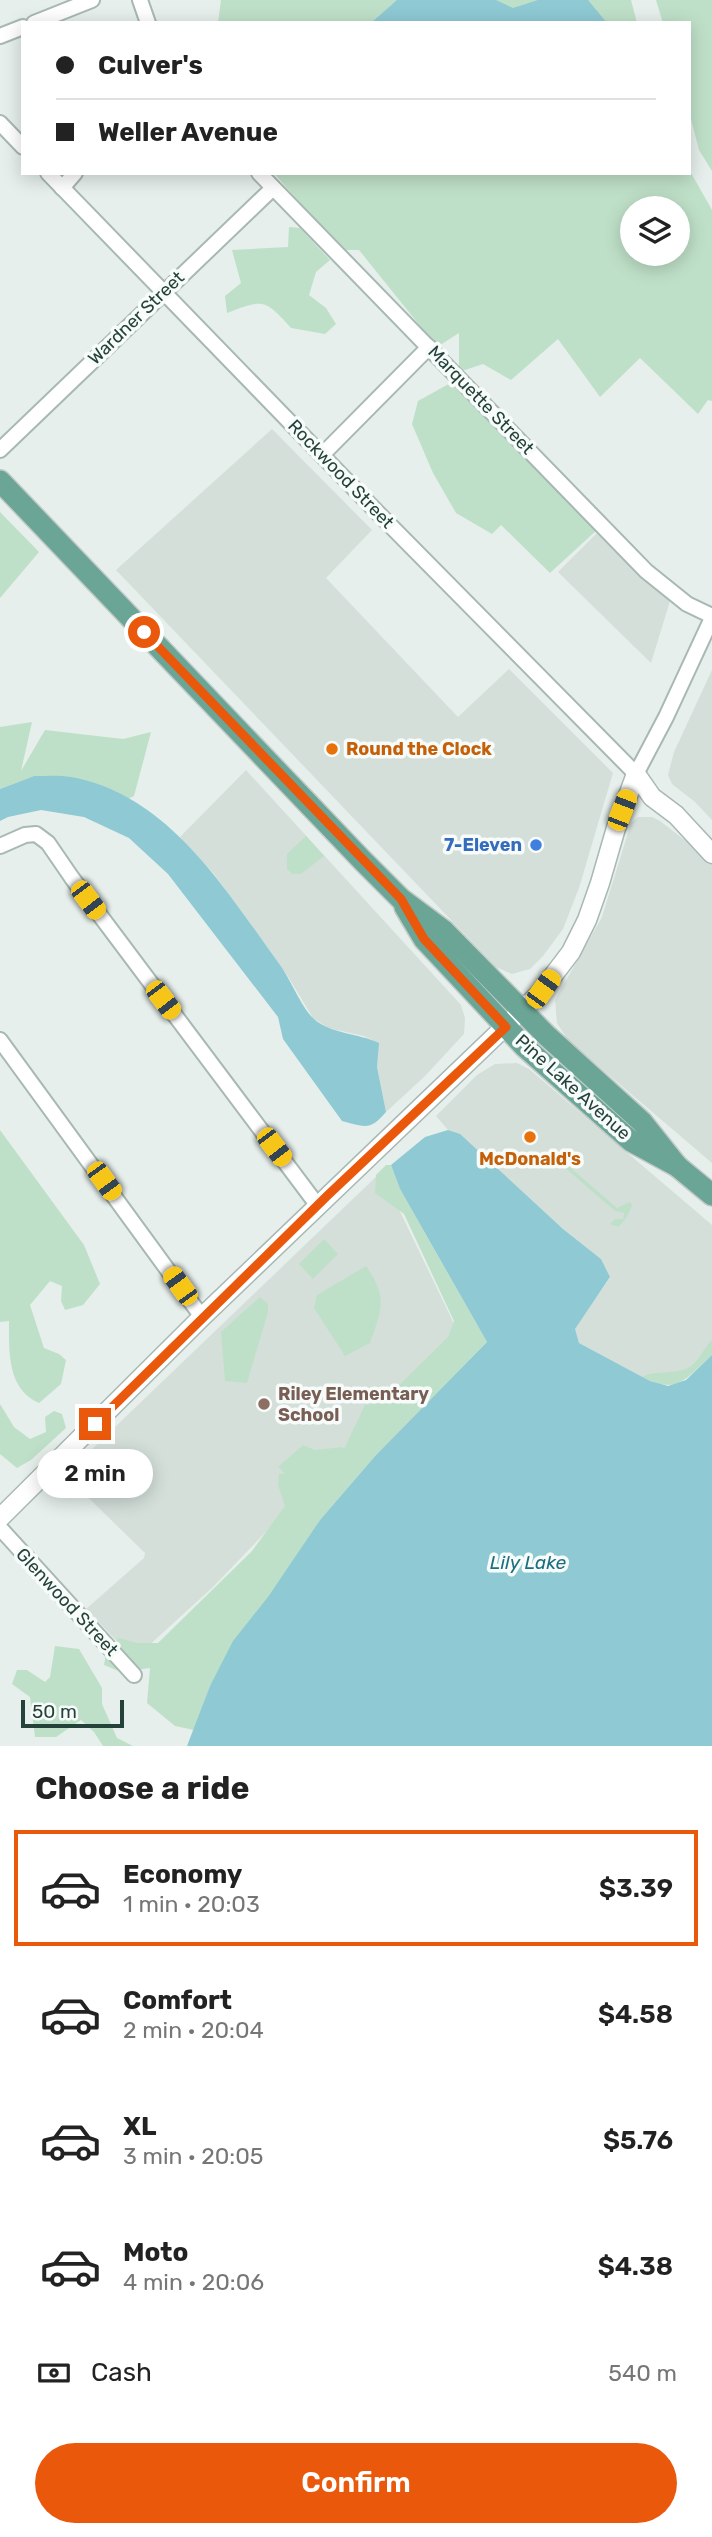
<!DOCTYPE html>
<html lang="en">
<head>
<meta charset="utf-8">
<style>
  body { margin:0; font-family:Rubik,sans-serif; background:#f2f2f2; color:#222; height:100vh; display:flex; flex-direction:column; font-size:26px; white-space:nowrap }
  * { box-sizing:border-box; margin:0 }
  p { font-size:23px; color:#767676 }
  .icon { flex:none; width:38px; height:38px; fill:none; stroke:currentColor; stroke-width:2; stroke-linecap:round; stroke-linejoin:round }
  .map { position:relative; height:1746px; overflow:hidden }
  .panel { display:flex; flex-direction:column; background:#fff; flex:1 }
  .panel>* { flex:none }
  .top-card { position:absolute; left:21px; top:21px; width:670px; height:154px; border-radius:0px; box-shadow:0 4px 18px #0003; display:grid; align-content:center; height:154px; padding:0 35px; background:#fff }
  .fabs { position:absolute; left:620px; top:196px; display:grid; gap:14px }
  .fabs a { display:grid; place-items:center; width:70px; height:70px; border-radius:50%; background:#fff; box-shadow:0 4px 18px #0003; font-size:35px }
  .scale { position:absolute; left:21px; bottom:18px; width:103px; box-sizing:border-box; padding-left:7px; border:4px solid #24423a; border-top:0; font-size:19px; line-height:24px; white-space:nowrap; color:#24423a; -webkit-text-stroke:5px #f7fbf9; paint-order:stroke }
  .end { position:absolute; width:32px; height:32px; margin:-16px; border:9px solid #ea580c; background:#fff; box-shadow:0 0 0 4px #fff }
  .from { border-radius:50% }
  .bubble { position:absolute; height:49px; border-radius:24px; background:#fff; box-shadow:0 4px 18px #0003; font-size:23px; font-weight:600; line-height:49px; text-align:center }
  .car { position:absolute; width:21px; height:42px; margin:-21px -10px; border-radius:9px; box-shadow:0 0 5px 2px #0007; background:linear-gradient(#f5c518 24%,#345 0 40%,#f5c518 0 76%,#345 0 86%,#f5c518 0) }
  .top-card b { display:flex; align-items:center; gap:24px; height:66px; font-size:26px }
  .top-card b+b { border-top:2px solid #e0e0e0 }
  .top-card i { width:18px; height:18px; background:#222 }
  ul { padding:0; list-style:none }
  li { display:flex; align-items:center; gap:21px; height:116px; margin:0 14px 10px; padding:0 21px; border:4px solid transparent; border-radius:0px }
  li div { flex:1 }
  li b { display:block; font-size:26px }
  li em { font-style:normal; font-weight:600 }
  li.current { border-color:#ea580c }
  li>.icon { width:63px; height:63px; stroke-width:1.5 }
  h2 { padding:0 35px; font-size:32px; line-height:84px }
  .pay { display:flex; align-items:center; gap:18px; height:77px; padding:0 35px; font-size:26px }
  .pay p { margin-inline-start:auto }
  .action { display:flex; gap:14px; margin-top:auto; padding:14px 35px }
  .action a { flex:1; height:80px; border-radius:42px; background:#ea580c; color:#fff; font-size:28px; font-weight:600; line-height:80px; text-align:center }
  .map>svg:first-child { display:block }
  .built { fill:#d4dfda }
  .green { fill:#bfe0c8; fill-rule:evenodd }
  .water { fill:#8ec9d4 }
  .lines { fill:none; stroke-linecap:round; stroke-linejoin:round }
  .minor-casing { stroke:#a8b8b2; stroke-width:18 }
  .tertiary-casing { stroke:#a8b8b2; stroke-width:21 }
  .primary-casing { stroke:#c2cac8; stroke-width:24 }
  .minor { stroke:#fff; stroke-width:14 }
  .tertiary { stroke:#fff; stroke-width:18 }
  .primary { stroke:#6aa596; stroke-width:21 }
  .route { stroke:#ea580c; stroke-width:9 }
  .food-dot { fill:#e8710a; stroke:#f7fbf9; stroke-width:2.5 }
  .shop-dot { fill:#3f7fe0; stroke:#f7fbf9; stroke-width:2.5 }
  .education-dot { fill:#8d6e63; stroke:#f7fbf9; stroke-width:2.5 }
  .labels { text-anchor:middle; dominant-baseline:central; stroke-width:7; stroke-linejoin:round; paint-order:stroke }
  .street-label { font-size:18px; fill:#24423a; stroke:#f7fbf9 }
  .food-label { font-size:18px; font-weight:bold; fill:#c56008; stroke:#f7fbf9; text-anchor:start }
  .shop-label { font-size:18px; font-weight:bold; fill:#366cbe; stroke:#f7fbf9; text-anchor:end }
  .education-label { font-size:18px; font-weight:bold; fill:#785e54; stroke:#f7fbf9; text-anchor:start }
  .water-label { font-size:19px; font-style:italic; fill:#1c6f80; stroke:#f7fbf9 }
</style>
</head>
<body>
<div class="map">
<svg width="712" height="1746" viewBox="0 0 712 1746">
  <rect width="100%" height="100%" fill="#e6efeb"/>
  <g class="built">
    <path d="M272 429 372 530 326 578 458 717 509 669 613 773 579 888 563 929 543 956 530 969 512 974 496 967 116 570Z"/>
    <path d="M602 528 670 601 651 663 558 572Z"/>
    <path d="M712 670V820L695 802 672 784 668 775 674 752Z"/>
    <path d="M246 770 461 1005 465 1018 464 1034 424 1077 386 1112 377 1067 378 1043 364 1036 328 1028 313 1018 287 975 214 874 180 837Z"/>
    <path d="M638 817H652L660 821 700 852 712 865V1163L568 1040 557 1023 555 1000 602 917 631 823Z"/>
    <path d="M517 1063 529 1069 712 1225V1355L697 1368 650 1381 579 1343 574 1329 610 1278 601 1259 563 1229 460 1135 448 1130 436 1116 477 1075 495 1064Z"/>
    <path d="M381 1172 458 1332 213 1587 134 1659 86 1609 144 1558 145 1553 65 1475Z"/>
  </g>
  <g class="green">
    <path d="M221 0H631L637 23H218Z"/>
    <path d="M656 0H712V171L699 150 690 115V23H663Z"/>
    <path d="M690 171 712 210V401L708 400 698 414 640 358 600 397 558 339 511 380 483 364 459 372V333L437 347 359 250H340L274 173H690ZM632 208H677V254H632Z"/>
    <path d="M289 227 300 228 330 260 316 272 309 295 326 308 336 324 325 334 291 328C265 299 263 299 227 313L225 296 241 283 232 250 288 247Z"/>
    <path d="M454 381 498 425 500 431 598 529 550 573 501 525 492 534 456 513 433 473 412 424 418 401Z"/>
    <path d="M0 512 39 552 0 598Z"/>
    <path d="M32 722 21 771 45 730 123 739 151 732 134 796 128 799 106 788 34 776 0 789V727Z"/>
    <path d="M306 836 324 856 301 874H292L287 869V854Z"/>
    <path d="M0 1130 84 1245 100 1284 83 1305 65 1310 61 1301 62 1286 50 1281 30 1305 44 1348 59 1354 66 1360 61 1384 39 1403C7 1389 9 1351 9 1321L0 1322Z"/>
    <path d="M565 1163 617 1208 630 1202 632 1205C629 1214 625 1221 618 1227L610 1224 615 1219H623L624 1213 615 1211 563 1166Z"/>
    <path d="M386 1165H391L400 1189 487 1342 376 1455 320 1520 210 1686 194 1730 175 1726 147 1703 150 1668 121 1672 104 1665 106 1653 119 1638 137 1643H158L252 1551 285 1506 278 1485 279 1474 285 1473 278 1467 303 1445 315 1450 342 1447 344 1449 365 1405 381 1403 448 1337 454 1321 404 1214 375 1193 376 1175Z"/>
    <path d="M324 1239 338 1254 313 1279 299 1264Z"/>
    <path d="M366 1266C388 1298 382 1308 370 1343L345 1356 314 1308 317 1295Z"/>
    <path d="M260 1297 268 1304V1312L247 1383 225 1381 221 1332Z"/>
    <path d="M712 1340V1355C687 1377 678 1396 642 1377 656 1369 677 1376 691 1366 699 1360 704 1348 712 1340Z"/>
    <path d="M0 1404 14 1427 30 1439 46 1432 45 1417 54 1411 62 1414 66 1428 31 1460 17 1468 0 1454Z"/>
    <path d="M55 1646 79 1649 102 1688V1704L117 1738 133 1746H103L94 1732 81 1720 56 1737H35L30 1697 12 1684 17 1670H27L45 1682 50 1677Z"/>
  </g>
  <g class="water">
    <path d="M397 0H496L513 8 538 0H588L607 23H371Z"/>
    <path d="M34 776C46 776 59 775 71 777 170 795 226 891 280 965 291 980 301 1007 314 1019 331 1034 358 1033 379 1043L377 1067 386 1112C370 1131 365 1127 342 1121L283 1039 278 1017 168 874 129 838 84 817 41 810 8 817 0 821V789Z"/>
    <path d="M448 1130 460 1134 563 1229 601 1259 610 1277 575 1329 579 1343 650 1381 668 1386 686 1380 712 1355V1746H187L210 1686 233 1641 268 1597 320 1520 376 1455 487 1342 400 1189 391 1165 425 1137Z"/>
  </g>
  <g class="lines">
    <g class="minor-casing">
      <g id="minor">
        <path d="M140 0 148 23"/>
        <path d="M34 23 92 0"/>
        <path d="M0 36 23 27"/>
        <path d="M0 123 23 147"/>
        <path d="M48 173 378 513 636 774 666 717 712 618"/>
        <path d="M259 173 646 571 687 604 712 616"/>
        <path d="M62 188 75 173"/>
        <path d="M0 450 273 188"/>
        <path d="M323 454 429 347"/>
        <path d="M0 846 25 835 36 834 48 843 72 878 318 1206"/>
        <path d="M0 1040 202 1317"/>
        <path d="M0 1528 134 1675"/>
      </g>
    </g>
    <g class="tertiary-casing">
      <g id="tertiary">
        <path d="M636 774 652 797 676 815 712 854"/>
        <path d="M0 1518 202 1317 539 994 571 952 587 920 600 883 616 828 636 774"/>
      </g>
    </g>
    <g class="primary-casing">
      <g id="primary">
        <path d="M0 481 362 860 401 899 444 931 546 1035 642 1122 677 1166"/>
        <path d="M405 907 424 939 525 1047 631 1141 677 1166 712 1195"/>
      </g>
    </g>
    <use href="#minor" class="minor"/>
    <use href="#tertiary" class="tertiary"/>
    <use href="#primary" class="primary"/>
  </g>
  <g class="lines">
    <path class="route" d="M95 1424 328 1195 506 1027 424 939 401 899 144 632"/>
  </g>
  <g class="food-dot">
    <circle cx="332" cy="749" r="7"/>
    <circle cx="530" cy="1137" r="7"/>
  </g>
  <circle class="shop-dot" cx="536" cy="845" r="7"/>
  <circle class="education-dot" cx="264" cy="1404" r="7"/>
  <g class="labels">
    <g class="street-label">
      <text transform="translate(136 318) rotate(-44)">Wardner Street</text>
      <text transform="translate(481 400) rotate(46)">Marquette Street</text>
      <text transform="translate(341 474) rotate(46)">Rockwood Street</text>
      <text transform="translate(573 1087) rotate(42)">Pine Lake Avenue</text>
      <text transform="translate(67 1602) rotate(47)">Glenwood Street</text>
    </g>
    <g class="food-label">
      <text x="346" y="749">Round the Clock</text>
      <text x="530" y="1159" text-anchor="middle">McDonald's</text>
    </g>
    <g class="shop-label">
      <text x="522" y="845">7-Eleven</text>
    </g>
    <g class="education-label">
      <text x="278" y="1394">Riley Elementary<tspan x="278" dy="21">School</tspan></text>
    </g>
    <g class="water-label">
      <text x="528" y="1562">Lily Lake</text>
    </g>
  </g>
</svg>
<div class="fabs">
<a><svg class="icon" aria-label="layers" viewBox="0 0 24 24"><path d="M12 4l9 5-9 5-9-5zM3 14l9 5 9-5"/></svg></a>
</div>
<div class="scale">50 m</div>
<i class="end from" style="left:144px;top:632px"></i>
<i class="end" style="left:95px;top:1424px"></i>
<div class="bubble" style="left:37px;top:1449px;width:116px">2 min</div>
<i class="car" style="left:622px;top:810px;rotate:21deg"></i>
<i class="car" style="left:88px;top:900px;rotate:143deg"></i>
<i class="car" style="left:543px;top:989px;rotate:36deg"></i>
<i class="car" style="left:163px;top:1000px;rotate:143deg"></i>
<i class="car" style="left:274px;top:1147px;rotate:143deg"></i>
<i class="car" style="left:104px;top:1181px;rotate:144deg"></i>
<i class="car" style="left:180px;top:1286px;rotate:324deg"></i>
<div class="top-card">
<b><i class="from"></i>Culver's</b>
<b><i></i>Weller Avenue</b>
</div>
</div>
<section class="panel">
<h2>Choose a ride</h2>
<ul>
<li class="current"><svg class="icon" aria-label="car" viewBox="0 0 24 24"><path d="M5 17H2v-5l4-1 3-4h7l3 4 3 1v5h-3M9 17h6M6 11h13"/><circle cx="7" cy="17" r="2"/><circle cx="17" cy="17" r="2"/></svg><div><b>Economy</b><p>1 min · 20:03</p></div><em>$3.39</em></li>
<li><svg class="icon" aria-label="car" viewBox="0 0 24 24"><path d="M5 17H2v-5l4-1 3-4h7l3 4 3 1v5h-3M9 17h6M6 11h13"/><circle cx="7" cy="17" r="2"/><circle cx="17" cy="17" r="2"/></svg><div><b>Comfort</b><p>2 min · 20:04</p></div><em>$4.58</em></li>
<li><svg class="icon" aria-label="car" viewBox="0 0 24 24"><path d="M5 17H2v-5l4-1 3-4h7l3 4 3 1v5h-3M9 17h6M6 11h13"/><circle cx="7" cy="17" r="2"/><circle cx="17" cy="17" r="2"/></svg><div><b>XL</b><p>3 min · 20:05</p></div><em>$5.76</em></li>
<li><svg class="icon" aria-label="car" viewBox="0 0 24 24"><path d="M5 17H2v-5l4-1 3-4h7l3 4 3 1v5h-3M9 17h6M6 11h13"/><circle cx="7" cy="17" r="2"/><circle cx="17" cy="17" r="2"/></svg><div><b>Moto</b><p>4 min · 20:06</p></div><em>$4.38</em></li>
</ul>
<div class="pay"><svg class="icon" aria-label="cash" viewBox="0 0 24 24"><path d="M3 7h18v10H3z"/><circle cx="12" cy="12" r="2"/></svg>Cash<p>540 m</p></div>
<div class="action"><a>Confirm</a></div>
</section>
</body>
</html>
